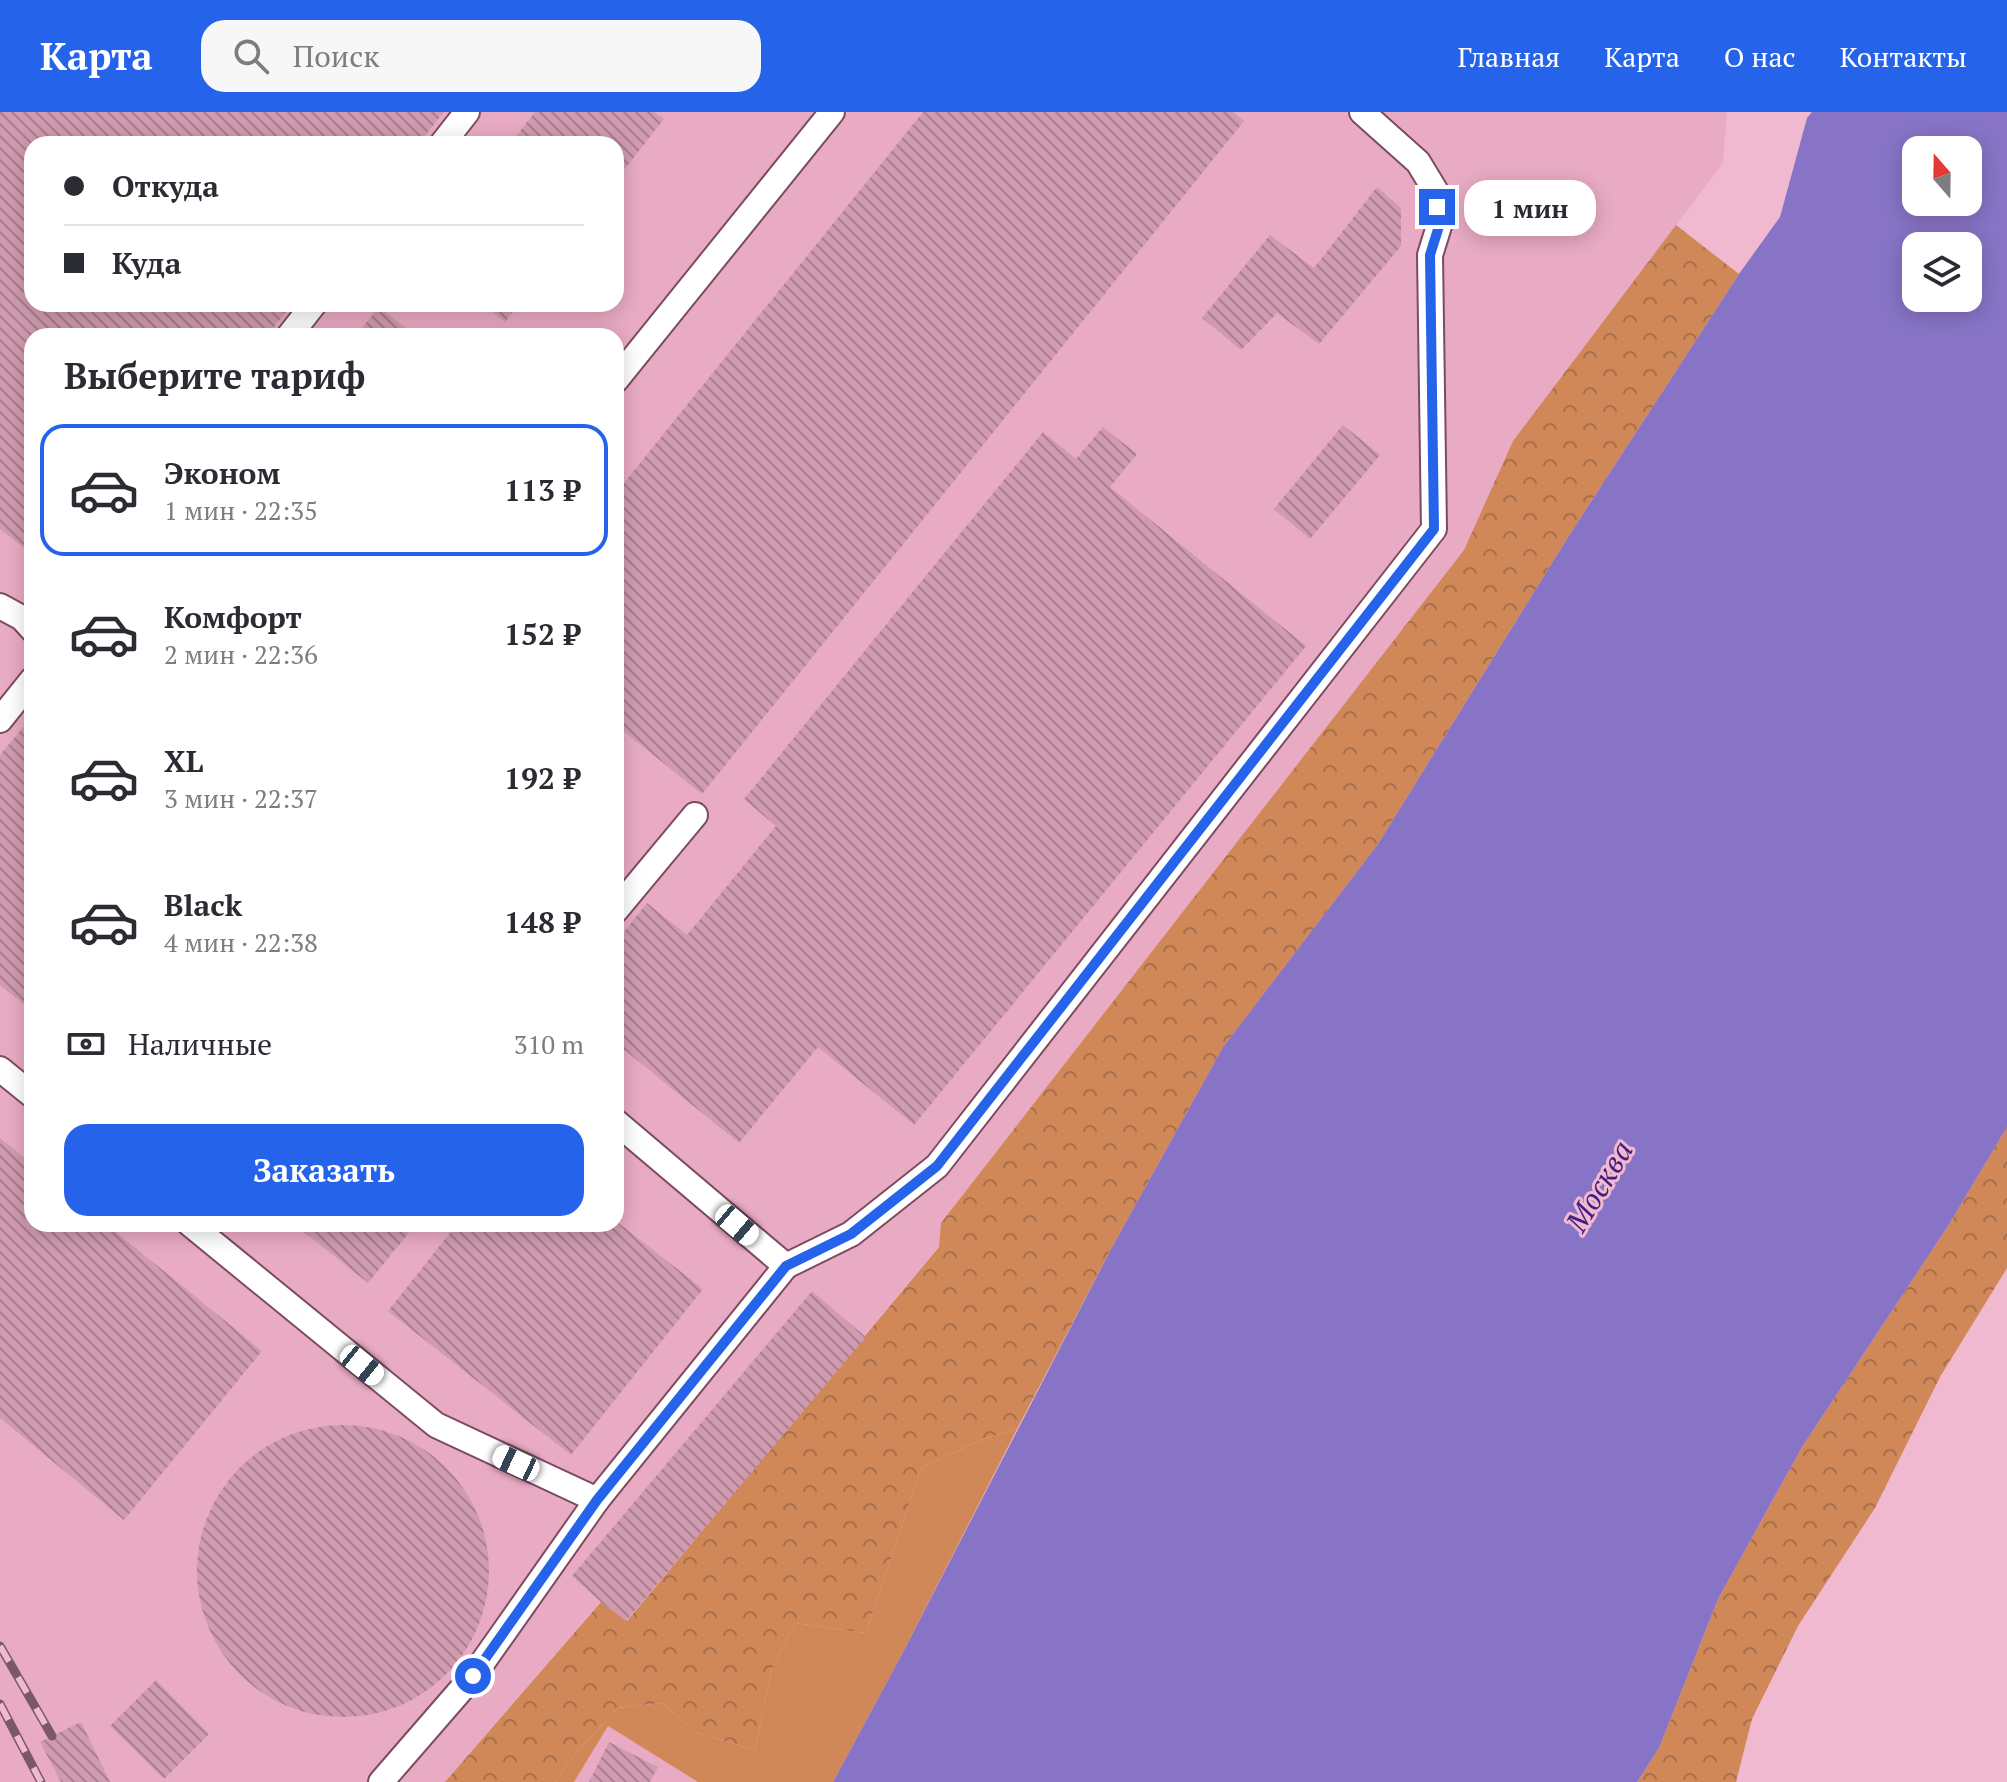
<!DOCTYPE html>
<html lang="ru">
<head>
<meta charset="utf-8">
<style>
  body { margin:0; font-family:"PT Serif",serif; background:#f7f7f7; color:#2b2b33; height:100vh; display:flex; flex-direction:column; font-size:30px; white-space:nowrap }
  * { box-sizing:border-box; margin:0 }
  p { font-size:26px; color:#7c7c81 }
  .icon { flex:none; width:44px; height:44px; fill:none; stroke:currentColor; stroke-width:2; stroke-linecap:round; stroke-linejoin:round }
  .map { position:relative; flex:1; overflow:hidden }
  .panel { position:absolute; left:24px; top:216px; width:600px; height:904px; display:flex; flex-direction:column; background:#fff; border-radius:24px; box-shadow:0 4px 20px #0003 }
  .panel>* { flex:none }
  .hud { position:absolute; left:24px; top:24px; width:600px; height:176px; border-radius:24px; box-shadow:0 4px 20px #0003; display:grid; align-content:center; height:176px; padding:0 40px; background:#fff }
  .needle { width:52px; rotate:340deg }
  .buttons { position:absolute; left:1902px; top:24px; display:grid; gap:16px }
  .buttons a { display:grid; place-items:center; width:80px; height:80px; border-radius:16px; background:#fff; box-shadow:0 4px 20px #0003; font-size:40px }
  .end { position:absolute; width:36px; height:36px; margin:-18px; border:10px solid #2563eb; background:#fff; box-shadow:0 0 0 4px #fff }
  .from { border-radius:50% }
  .bubble { position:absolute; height:56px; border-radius:24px; background:#fff; box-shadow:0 4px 20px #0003; font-size:26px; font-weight:700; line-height:56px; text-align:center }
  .car { position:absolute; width:24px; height:48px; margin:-24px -12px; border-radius:10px; box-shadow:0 0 6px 2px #0007; background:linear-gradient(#fff 24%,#345 0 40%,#fff 0 76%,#345 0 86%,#fff 0) }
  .hud b { display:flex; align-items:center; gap:28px; height:76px; font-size:30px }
  .hud b+b { border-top:2px solid #e1e1e2 }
  .hud i { width:20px; height:20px; background:#2b2b33 }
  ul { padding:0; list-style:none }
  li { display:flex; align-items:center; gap:24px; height:132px; margin:0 16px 12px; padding:0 24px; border:4px solid transparent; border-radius:24px }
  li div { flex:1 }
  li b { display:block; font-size:30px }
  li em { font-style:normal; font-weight:700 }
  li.on { border-color:#2563eb }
  li>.icon { width:72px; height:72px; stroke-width:1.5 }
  h2 { padding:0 40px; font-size:36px; line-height:96px }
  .pay { display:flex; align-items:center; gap:20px; height:88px; padding:0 40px; font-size:30px }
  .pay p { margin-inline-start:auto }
  .cta { display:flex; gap:16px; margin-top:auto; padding:16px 40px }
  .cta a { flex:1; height:92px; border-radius:24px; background:#2563eb; color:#fff; font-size:32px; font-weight:700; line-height:92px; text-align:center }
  header { display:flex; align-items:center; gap:48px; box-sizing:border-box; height:112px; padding:0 40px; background:#2563eb; color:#fff }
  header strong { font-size:38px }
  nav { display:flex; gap:44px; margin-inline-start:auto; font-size:28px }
  .search { width:560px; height:72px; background:#f7f7f7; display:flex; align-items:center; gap:20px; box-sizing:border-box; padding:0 28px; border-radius:24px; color:#7c7c81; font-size:30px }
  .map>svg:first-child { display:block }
  .built { fill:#e9abc4; fill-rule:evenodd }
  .green { fill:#d08859 }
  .forest { fill:url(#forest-crowns) }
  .water { fill:#8774c6; fill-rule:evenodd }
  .building { fill:url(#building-back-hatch) }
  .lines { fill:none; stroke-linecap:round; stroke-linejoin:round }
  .lane-casing { stroke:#7b4c60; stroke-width:28 }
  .lane { stroke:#fff; stroke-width:24 }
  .rail-casing { stroke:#7a5866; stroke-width:9 }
  .rail { stroke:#f0b9cf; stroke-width:6; stroke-dasharray:18; stroke-linecap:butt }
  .route { stroke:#2563eb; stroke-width:10 }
  .labels { text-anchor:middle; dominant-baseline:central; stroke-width:6; stroke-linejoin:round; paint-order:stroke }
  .water-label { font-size:30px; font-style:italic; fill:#411e80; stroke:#f0b9cf }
</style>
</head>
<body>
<header>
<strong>Карта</strong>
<div class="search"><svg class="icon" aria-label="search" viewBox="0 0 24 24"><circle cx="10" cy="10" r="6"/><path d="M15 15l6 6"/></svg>Поиск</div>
<nav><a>Главная</a><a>Карта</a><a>О нас</a><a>Контакты</a></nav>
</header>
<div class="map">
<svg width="2007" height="1670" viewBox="0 0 2007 1670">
  <defs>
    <pattern id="forest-crowns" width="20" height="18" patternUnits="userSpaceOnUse" patternTransform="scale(2)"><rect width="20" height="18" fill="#d08859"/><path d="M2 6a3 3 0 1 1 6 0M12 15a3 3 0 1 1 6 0" fill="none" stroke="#a96f4a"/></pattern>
    <pattern id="building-back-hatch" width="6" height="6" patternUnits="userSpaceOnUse" patternTransform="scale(2)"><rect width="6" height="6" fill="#d09bb0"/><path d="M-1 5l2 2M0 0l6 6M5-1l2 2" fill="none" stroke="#a97e8f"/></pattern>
  </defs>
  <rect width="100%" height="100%" fill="#f0b9cf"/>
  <g class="built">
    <path d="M0 0H1727L1723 51 1513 329 1464 438 942 1111 939 1134 626 1509 600 1490 445 1670H0ZM32 32H616V192H32ZM32 224H616V1112H32Z"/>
    <path d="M608 1614 698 1670H574Z"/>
  </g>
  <path class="green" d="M1017 1317 900 1546 833 1670H698L608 1614 574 1670H555L572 1646 617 1596 661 1591 698 1621 755 1638 771 1559 795 1511 866 1521 921 1356 983 1327Z"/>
  <g class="forest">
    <path d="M1676 113 1739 162 1570 422 1378 732 1223 935 1111 1137 1017 1317 983 1327 921 1356 866 1521 795 1511 771 1559 755 1638 698 1621 661 1591 617 1596 572 1646 555 1670H445L601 1490 627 1509 939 1135 941 1111 1464 438 1513 329Z"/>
    <path d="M2007 1015V1156L1940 1265 1875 1396 1798 1514 1752 1607 1736 1670H1637L1659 1636 1718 1487 1802 1335 1948 1114Z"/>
  </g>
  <path class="water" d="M1812 0H2007V1015L1948 1114 1802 1335 1718 1487 1659 1636 1637 1670H833L900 1546 1111 1137 1223 935 1378 732 1570 422 1739 162 1780 105 1807 6ZM1916 38H1968V90H1916ZM1916 134H1968V186H1916Z"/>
  <g class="building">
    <path d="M0 0H444L418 32H32V192H292L267 224H32V442L0 417Z"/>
    <path d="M535 0H654L664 7 616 68V32H510Z"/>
    <path d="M923 0H1233L1244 9 702 682 616 613V381Z"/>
    <path d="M1377 75 1401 96V134L1319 232 1277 201 1241 238 1202 206 1270 123 1314 156Z"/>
    <path d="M482 192H519L505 210Z"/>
    <path d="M379 195 416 224H362L358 221Z"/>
    <path d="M1343 313 1380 343 1310 427 1274 397Z"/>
    <path d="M1103 315 1137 342 1110 375 1306 534 914 1013 818 935 739 1031 616 931V830L647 791 687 823 776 714 744 687 1043 320 1076 347Z"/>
    <path d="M24 614 32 620V899L0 873V643Z"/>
    <path d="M0 1026 32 1052V1112H106L262 1239 124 1408 0 1306Z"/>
    <path d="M616 1109 703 1177 571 1343 388 1199 457 1112H616Z"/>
    <path d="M294 1112H416L368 1171Z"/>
    <path d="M812 1179 866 1225 626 1509 601 1490 572 1464Z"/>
    <circle cx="343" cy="1459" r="146"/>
    <path d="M156 1568 209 1622 164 1667 110 1614Z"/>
    <path d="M81 1610 110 1670H61L40 1630Z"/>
    <path d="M609 1630 658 1655 650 1670H589Z"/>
  </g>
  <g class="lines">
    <g class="lane-casing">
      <g id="lane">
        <path d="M442 32 467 0"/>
        <path d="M289 224 314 192"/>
        <path d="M616 268 832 0"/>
        <path d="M0 494 22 506 32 517"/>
        <path d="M0 608 32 568"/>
        <path d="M616 798 695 703"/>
        <path d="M0 957 32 983"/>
        <path d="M616 1010 786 1154"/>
        <path d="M190 1112 436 1313 597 1388"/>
        <path d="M381 1670 473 1564 597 1388 786 1154 851 1122 937 1054 1434 417 1430 143 1440 111 1435 78 1418 50 1362 0"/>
      </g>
    </g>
    <use href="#lane" class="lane"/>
    <g class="rail-casing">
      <g id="rail">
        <path d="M0 1534 52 1624"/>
        <path d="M0 1592 41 1670"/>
      </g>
    </g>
    <use href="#rail" class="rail"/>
  </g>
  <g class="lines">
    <path class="route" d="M473 1564 597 1388 786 1154 851 1122 937 1054 1434 417 1430 143 1440 111 1437 95"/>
  </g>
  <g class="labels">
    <g class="water-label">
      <text transform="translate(1599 1074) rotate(-59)">Москва</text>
    </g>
  </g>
</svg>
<div class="buttons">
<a><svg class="needle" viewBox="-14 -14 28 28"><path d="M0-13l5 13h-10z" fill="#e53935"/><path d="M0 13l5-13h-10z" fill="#7c7c81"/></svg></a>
<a><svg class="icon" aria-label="layers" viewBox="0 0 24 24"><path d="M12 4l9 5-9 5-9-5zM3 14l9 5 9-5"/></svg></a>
</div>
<i class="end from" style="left:473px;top:1564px"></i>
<i class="end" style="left:1437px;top:95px"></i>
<div class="bubble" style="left:1464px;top:68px;width:132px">1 мин</div>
<i class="car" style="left:737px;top:1113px;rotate:130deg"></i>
<i class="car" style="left:362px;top:1253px;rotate:129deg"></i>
<i class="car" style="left:516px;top:1351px;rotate:295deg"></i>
<div class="hud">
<b><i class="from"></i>Откуда</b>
<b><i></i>Куда</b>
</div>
<section class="panel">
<h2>Выберите тариф</h2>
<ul>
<li class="on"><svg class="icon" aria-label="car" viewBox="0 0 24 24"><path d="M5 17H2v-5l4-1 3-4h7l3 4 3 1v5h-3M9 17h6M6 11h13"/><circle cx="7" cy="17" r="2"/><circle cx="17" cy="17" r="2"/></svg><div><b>Эконом</b><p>1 мин · 22:35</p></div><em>113 ₽</em></li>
<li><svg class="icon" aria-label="car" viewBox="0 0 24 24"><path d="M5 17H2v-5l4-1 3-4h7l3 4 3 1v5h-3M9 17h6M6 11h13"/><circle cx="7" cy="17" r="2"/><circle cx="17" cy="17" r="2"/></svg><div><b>Комфорт</b><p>2 мин · 22:36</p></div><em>152 ₽</em></li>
<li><svg class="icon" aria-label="car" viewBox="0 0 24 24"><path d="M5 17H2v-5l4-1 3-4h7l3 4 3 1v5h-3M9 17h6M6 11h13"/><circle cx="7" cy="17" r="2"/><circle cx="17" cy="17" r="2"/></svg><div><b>XL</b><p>3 мин · 22:37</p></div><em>192 ₽</em></li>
<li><svg class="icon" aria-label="car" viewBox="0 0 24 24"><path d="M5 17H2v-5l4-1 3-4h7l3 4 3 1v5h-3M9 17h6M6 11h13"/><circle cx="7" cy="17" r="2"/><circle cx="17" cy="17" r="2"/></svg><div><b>Black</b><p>4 мин · 22:38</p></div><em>148 ₽</em></li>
</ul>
<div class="pay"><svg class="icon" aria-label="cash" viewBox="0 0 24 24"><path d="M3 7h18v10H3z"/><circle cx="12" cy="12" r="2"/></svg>Наличные<p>310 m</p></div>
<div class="cta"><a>Заказать</a></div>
</section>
</div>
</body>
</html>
